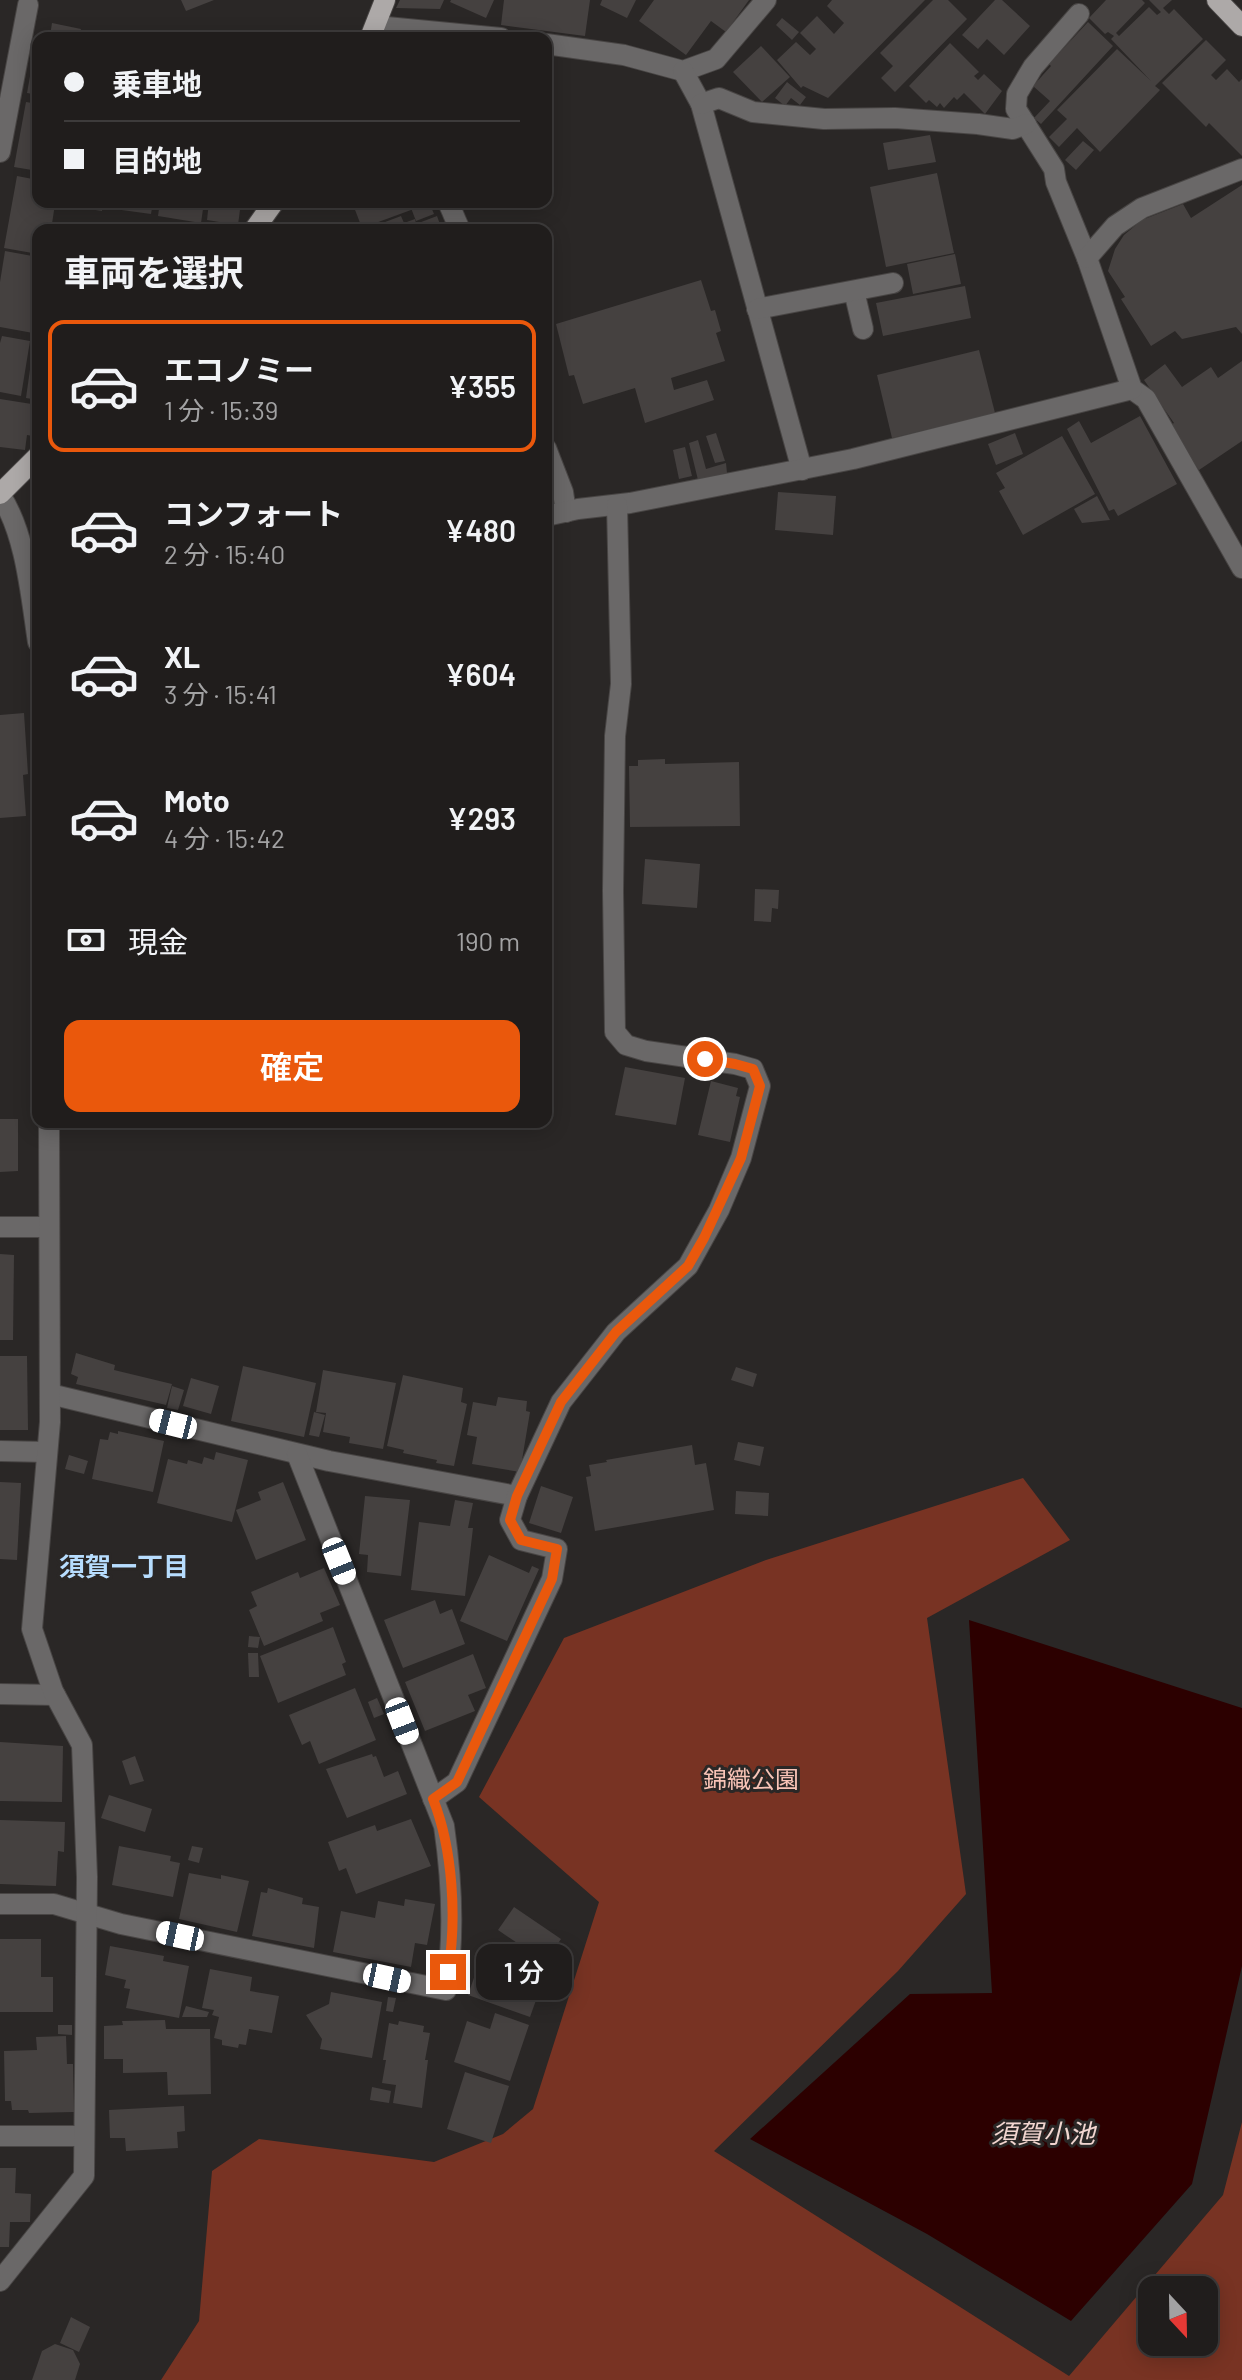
<!DOCTYPE html>
<html lang="ja">
<head>
<meta charset="utf-8">
<style>
  body { margin:0; font-family:Barlow,"Noto Sans JP",sans-serif; background:#282625; color:#f1f3f6; height:100vh; display:flex; flex-direction:column; font-size:30px; white-space:nowrap }
  * { box-sizing:border-box; margin:0 }
  p { font-size:26px; color:#a2a2a3 }
  .icon { flex:none; width:44px; height:44px; fill:none; stroke:currentColor; stroke-width:2; stroke-linecap:round; stroke-linejoin:round }
  .map { position:relative; flex:1; overflow:hidden }
  .drawer { position:absolute; left:32px; top:224px; width:520px; height:904px; display:flex; flex-direction:column; background:#201d1c; border-radius:16px; box-shadow:0 4px 20px #0003,0 0 0 2px #3d3b3b }
  .drawer>* { flex:none }
  .top-card { position:absolute; left:32px; top:32px; width:520px; height:176px; border-radius:16px; box-shadow:0 4px 20px #0003,0 0 0 2px #3d3b3b; display:grid; align-content:center; height:176px; padding:0 32px; background:#201d1c }
  .needle { width:52px; rotate:158deg }
  .tools { position:absolute; left:1138px; top:2276px; display:grid; gap:16px }
  .tools a { display:grid; place-items:center; width:80px; height:80px; border-radius:16px; background:#201d1c; box-shadow:0 4px 20px #0003,0 0 0 2px #3d3b3b; font-size:40px }
  .end { position:absolute; width:36px; height:36px; margin:-18px; border:10px solid #ea580c; background:#fff; box-shadow:0 0 0 4px #fff }
  .from { border-radius:50% }
  .bubble { position:absolute; height:56px; border-radius:16px; background:#201d1c; box-shadow:0 4px 20px #0003,0 0 0 2px #3d3b3b; font-size:26px; font-weight:600; line-height:56px; text-align:center }
  .car { position:absolute; width:24px; height:48px; margin:-24px -12px; border-radius:10px; box-shadow:0 0 6px 2px #0007; background:linear-gradient(#fff 24%,#345 0 40%,#fff 0 76%,#345 0 86%,#fff 0) }
  .top-card b { display:flex; align-items:center; gap:28px; height:76px; font-size:30px }
  .top-card b+b { border-top:2px solid #3d3b3b }
  .top-card i { width:20px; height:20px; background:#f1f3f6 }
  ul { padding:0; list-style:none }
  li { display:flex; align-items:center; gap:24px; height:132px; margin:0 16px 12px; padding:0 16px; border:4px solid transparent; border-radius:16px }
  li div { flex:1 }
  li b { display:block; font-size:30px }
  li em { font-style:normal; font-weight:600 }
  li.on { border-color:#ea580c }
  li>.icon { width:72px; height:72px; stroke-width:1.5 }
  h2 { padding:0 32px; font-size:36px; line-height:96px }
  .pay { display:flex; align-items:center; gap:20px; height:88px; padding:0 32px; font-size:30px }
  .pay p { margin-inline-start:auto }
  .primary-button { display:flex; gap:16px; margin-top:auto; padding:16px 32px }
  .primary-button a { flex:1; height:92px; border-radius:16px; background:#ea580c; color:#fff; font-size:32px; font-weight:600; line-height:92px; text-align:center }
  .map>svg:first-child { display:block }
  .green { fill:#783323; fill-rule:evenodd }
  .water { fill:#2c0000 }
  .building { fill:#454140 }
  .lines { fill:none; stroke-linecap:round; stroke-linejoin:round }
  .street-casing { stroke:#484544; stroke-width:22 }
  .primary-casing { stroke:#484544; stroke-width:22 }
  .street { stroke:#6a6868; stroke-width:20 }
  .primary { stroke:#ada9a8; stroke-width:20 }
  .route { stroke:#ea580c; stroke-width:10 }
  .labels { text-anchor:middle; dominant-baseline:central; stroke-width:6; stroke-linejoin:round; paint-order:stroke }
  .park-label { font-size:24px; fill:#f9c4b7; stroke:#2a2726 }
  .neighbourhood-label { font-size:26px; font-weight:bold; fill:#b7ddfe; stroke:#2a2726 }
  .water-label { font-size:26px; font-style:italic; fill:#f2d6d0; stroke:#2a2726 }
</style>
</head>
<body>
<div class="map">
<svg width="1242" height="2380" viewBox="0 0 1242 2380">
  <rect width="100%" height="100%" fill="#2a2726"/>
  <path class="green" d="M1023 1478 1070 1540 927 1618 966 1894 898 1971 714 2151 1069 2376 1223 2195 1242 2122V2380H161L199 2321 212 2171 259 2139 434 2162 503 2134 533 2109 599 1902 479 1797 564 1638 766 1560ZM1152 2290H1204V2342H1152Z"/>
  <path class="water" d="M969 1620 1242 1708V1966L1192 2184 1071 2321 927 2234 750 2139 910 1994 992 1993Z"/>
  <g class="building">
    <path d="M181 0H214L186 11Z"/>
    <path d="M400 0H444L440 9 396 8Z"/>
    <path d="M451 0H494L486 18 450 2Z"/>
    <path d="M504 0H590L585 36 501 25Z"/>
    <path d="M602 0H636L627 18 600 5Z"/>
    <path d="M654 0H749L726 32 711 21 686 55 639 21Z"/>
    <path d="M832 0H925L828 98 803 86 801 88 777 60 796 42 810 55 816 49 800 33 817 16 834 34 844 23 827 6Z"/>
    <path d="M933 0H948L967 19 895 92 881 78 893 66 880 53Z"/>
    <path d="M995 0H1002L1030 26 1004 55 987 39 978 49 962 35Z"/>
    <path d="M1106 0H1142L1145 3 1116 33 1119 36 1149 7 1157 15 1161 12 1149 0H1172L1163 8 1169 14 1174 9 1203 39 1155 86 1160 90 1100 152 1077 128 1059 147 1049 137 1067 119 1057 110 1117 49 1151 81 1111 39 1114 36 1108 32 1105 34 1089 18Z"/>
    <path d="M782 18 799 32 792 40 776 25Z"/>
    <path d="M1088 22 1113 46 1041 124 1034 118 1050 101 1033 86 1051 66 1049 64Z"/>
    <path d="M52 23 81 29 79 38H37L38 34 50 36Z"/>
    <path d="M1206 40 1226 60 1211 75 1216 80 1227 69 1239 82 1242 79V156L1209 123 1206 127 1162 83Z"/>
    <path d="M36 43H38V95L27 93Z"/>
    <path d="M950 43 979 72 974 76 978 80 984 74 1002 91 985 114 964 93 957 100 954 97 944 108 940 103 937 107 929 100 926 103 909 86Z"/>
    <path d="M761 46 790 77 762 102 733 72Z"/>
    <path d="M787 82 806 97 800 105 791 98 785 106 775 98Z"/>
    <path d="M26 102 38 104V171L14 167Z"/>
    <path d="M930 135 936 162 888 170 883 143Z"/>
    <path d="M1083 141 1094 150 1076 170 1065 160Z"/>
    <path d="M937 173 954 253 886 267 870 187Z"/>
    <path d="M17 176 38 180V202H103L102 211 55 204 51 230H38V254L4 248Z"/>
    <path d="M1242 185V334L1236 327 1182 339 1175 331 1151 346 1121 299 1125 297 1108 271 1115 249 1124 235 1142 220 1183 204 1191 218Z"/>
    <path d="M107 202H153L151 214 107 208Z"/>
    <path d="M160 202H204L201 223 158 216Z"/>
    <path d="M209 202H241L238 225 207 220Z"/>
    <path d="M352 202H408L411 210 362 228Z"/>
    <path d="M426 202H429L434 214 416 221 411 208Z"/>
    <path d="M401 216 404 223 415 219 416 224 437 216 442 230H364Z"/>
    <path d="M5 251 38 257V306L33 333 0 327V282Z"/>
    <path d="M955 254 961 284 913 294 907 264Z"/>
    <path d="M701 280 711 311 715 310 721 331 716 333 725 361 671 378 674 390 707 380 714 400 645 423 635 388 583 404 574 375 569 376 556 324Z"/>
    <path d="M965 286 971 318 883 336 876 303Z"/>
    <path d="M2 336 30 341 21 396 0 392V343Z"/>
    <path d="M33 348 38 349V400L26 398Z"/>
    <path d="M979 350 995 413 892 438 877 375Z"/>
    <path d="M1242 361V441L1199 470 1169 426 1174 423 1144 380 1165 364 1182 387 1211 367 1218 378Z"/>
    <path d="M0 399 38 405V437L27 435 25 450 0 447Z"/>
    <path d="M1140 416 1177 484 1118 516 1114 509 1109 511 1067 429 1079 421 1091 443Z"/>
    <path d="M716 433 725 461 715 463 706 436Z"/>
    <path d="M1015 433 1023 454 996 465 988 444Z"/>
    <path d="M1062 436 1095 494 1023 535 999 491 1005 488 996 473Z"/>
    <path d="M698 440 706 469 726 463 727 473 698 480 689 443Z"/>
    <path d="M685 447 692 476 679 479 673 450Z"/>
    <path d="M778 492 836 496 833 535 775 530Z"/>
    <path d="M1097 496 1110 520 1082 523 1074 509Z"/>
    <path d="M24 713 28 774 23 775 26 816 0 818V715Z"/>
    <path d="M665 759V764L739 762 740 826 630 827 629 766H638V760Z"/>
    <path d="M645 859 700 864 697 908 642 904Z"/>
    <path d="M755 889 779 890 778 909 772 908 771 922 754 921Z"/>
    <path d="M625 1067 685 1078 676 1125 615 1115Z"/>
    <path d="M711 1081 738 1088 736 1096 740 1097 730 1142 698 1135Z"/>
    <path d="M0 1119H18V1171L0 1172Z"/>
    <path d="M0 1254 14 1255 13 1340H0Z"/>
    <path d="M76 1353 115 1365 114 1370 172 1384 166 1405 76 1384 78 1377 71 1374Z"/>
    <path d="M0 1356H27L28 1430H0Z"/>
    <path d="M243 1366 316 1383 304 1437 231 1421Z"/>
    <path d="M736 1367 757 1374 753 1387 731 1380Z"/>
    <path d="M323 1370 396 1383 383 1449 349 1443 350 1437 323 1432 326 1413 316 1412Z"/>
    <path d="M403 1375 463 1388 461 1402 467 1404 454 1466 436 1463 437 1460 403 1453 404 1450 387 1446Z"/>
    <path d="M191 1378 219 1386 211 1414 183 1406Z"/>
    <path d="M172 1386 184 1390 178 1410 167 1408Z"/>
    <path d="M498 1397 527 1401 526 1411 530 1412 520 1472 472 1464 477 1437 467 1435 473 1402 496 1406Z"/>
    <path d="M314 1412 325 1415 319 1437 309 1435Z"/>
    <path d="M118 1431 164 1441 153 1492 92 1479 100 1439 108 1440 110 1432 118 1434Z"/>
    <path d="M738 1442 764 1447 760 1466 734 1460Z"/>
    <path d="M692 1445 695 1465 706 1463 714 1510 595 1531 586 1477 591 1476 589 1465 607 1462 606 1460Z"/>
    <path d="M216 1452 248 1460 232 1522 157 1503 168 1459 187 1464 188 1460 202 1464 204 1457 214 1460Z"/>
    <path d="M69 1455 88 1461 84 1474 65 1469Z"/>
    <path d="M0 1482 21 1483 17 1560 0 1559Z"/>
    <path d="M283 1482 306 1540 256 1560 236 1510 261 1500 258 1492Z"/>
    <path d="M541 1486 573 1497 561 1533 529 1523Z"/>
    <path d="M736 1491 769 1493 768 1516 735 1514Z"/>
    <path d="M365 1496 410 1500 401 1576 367 1572 368 1555 359 1554Z"/>
    <path d="M455 1500 473 1503 468 1528H473L465 1596 411 1590 419 1522 450 1526Z"/>
    <path d="M489 1555 529 1573 532 1566 539 1569 507 1641 460 1621Z"/>
    <path d="M324 1568 340 1605 320 1613 323 1621 264 1646 249 1610 257 1606 251 1592 298 1572 300 1578Z"/>
    <path d="M435 1600 440 1614 452 1609 465 1644 403 1668 384 1620Z"/>
    <path d="M333 1627 346 1662 342 1664 346 1675 278 1703 260 1656Z"/>
    <path d="M249 1636 260 1637 258 1648 248 1647Z"/>
    <path d="M248 1653H258L259 1677H249Z"/>
    <path d="M473 1654 486 1688 468 1695 475 1711 425 1731 405 1682Z"/>
    <path d="M355 1688 376 1740 319 1764 310 1741 302 1745 289 1715Z"/>
    <path d="M377 1698 384 1714 374 1718 368 1702Z"/>
    <path d="M0 1742 63 1746 62 1802 0 1801Z"/>
    <path d="M372 1754 373 1757 376 1756 384 1777 398 1771 407 1794 347 1818 326 1769Z"/>
    <path d="M135 1756 144 1781 130 1785 122 1761Z"/>
    <path d="M109 1795 152 1809 145 1832 101 1818Z"/>
    <path d="M411 1819 431 1866 356 1894 346 1868 339 1871 328 1842 375 1825 377 1831Z"/>
    <path d="M0 1820 65 1822 64 1852 58 1851 56 1886 0 1884Z"/>
    <path d="M119 1846 171 1856 170 1861 180 1863 173 1897 112 1885Z"/>
    <path d="M192 1846 203 1848 199 1863 188 1860Z"/>
    <path d="M189 1873 221 1879V1875L249 1881 237 1932 179 1919Z"/>
    <path d="M268 1888 303 1898 302 1904 319 1907 314 1948 252 1936 261 1892 267 1893Z"/>
    <path d="M405 1899 435 1904 427 1945 415 1943 411 1967 333 1952 341 1911 375 1918 378 1901 404 1906Z"/>
    <path d="M514 1907 561 1939 545 1962 498 1930Z"/>
    <path d="M0 1939H41V1977H53V2012H0Z"/>
    <path d="M110 1946 164 1956 163 1961 189 1966 179 2018 126 2008 130 1989 124 1988 126 1980 105 1975Z"/>
    <path d="M484 1949 520 1962 519 1965 545 1975 530 2017 468 1995Z"/>
    <path d="M210 1969 252 1977 250 1991 279 1996 272 2033 249 2029 246 2045 239 2044 238 2048 222 2045V2040L214 2038 219 2017 212 2015 214 2010 202 2008Z"/>
    <path d="M331 1992 382 2002 372 2058 320 2049 322 2039 306 2015 329 2004Z"/>
    <path d="M388 1997 396 1998 393 2012 386 2011Z"/>
    <path d="M186 2006 209 2012 207 2017H182Z"/>
    <path d="M495 2013 529 2025 510 2081 454 2062 467 2021 490 2029Z"/>
    <path d="M165 2020 166 2029H210L211 2094 168 2095 167 2072 123 2073V2059H104V2026L123 2025 122 2021Z"/>
    <path d="M399 2021 424 2026 423 2032 430 2033 425 2060H428L422 2108 393 2103 396 2085 382 2083 386 2060H383L389 2023 398 2025Z"/>
    <path d="M58 2025H72V2035L58 2034Z"/>
    <path d="M66 2036 67 2064H73L74 2112 29 2113 28 2110H12L11 2101H5L4 2051 37 2050 36 2037Z"/>
    <path d="M465 2072 509 2086 491 2143 447 2129Z"/>
    <path d="M372 2087 391 2091 389 2103 370 2100Z"/>
    <path d="M184 2106 185 2131 177 2132 178 2148 126 2151 125 2138H110L109 2110Z"/>
    <path d="M0 2168H16L15 2193 31 2194 30 2222H10L9 2247H0Z"/>
    <path d="M71 2317 90 2327 79 2352 60 2343Z"/>
    <path d="M55 2344 73 2350 80 2364 75 2380H32L42 2351Z"/>
  </g>
  <g class="lines">
    <g class="street-casing">
      <g id="street">
        <path d="M1079 14 1033 67 1017 94 1016 109 1054 169 1056 182 1087 258 1132 389 1146 399 1242 568"/>
        <path d="M376 26 501 38"/>
        <path d="M546 44 624 55 683 71 716 59 766 0"/>
        <path d="M683 71 701 104 802 470"/>
        <path d="M701 104 719 98 753 112 824 119 895 118 978 124 1013 129 1026 124"/>
        <path d="M0 152 28 5"/>
        <path d="M448 202 460 230"/>
        <path d="M1087 258 1115 226 1142 208 1242 169"/>
        <path d="M854 291 863 329"/>
        <path d="M757 309 893 283"/>
        <path d="M546 448 563 492 566 512"/>
        <path d="M0 495C26 533 31 597 38 642"/>
        <path d="M546 516 578 509 630 503 853 459 1132 389"/>
        <path d="M0 1227H48"/>
        <path d="M50 1394 329 1461 517 1496"/>
        <path d="M0 1451 47 1452"/>
        <path d="M0 1694 55 1695"/>
        <path d="M433 1799 457 1782 552 1579 557 1549 521 1540 510 1520 517 1496 561 1402 616 1332 688 1266 719 1210 741 1158 760 1086 753 1069 735 1064 646 1051 626 1045 615 1032 613 891 615 736 621 684 617 505"/>
        <path d="M0 1904H54L121 1924 446 1990C455 1935 452 1881 444 1826L297 1454"/>
        <path d="M0 2136H84"/>
        <path d="M0 2281 84 2176 87 1877 82 1745 53 1691 32 1629 50 1422 49 1122"/>
      </g>
    </g>
    <g class="primary-casing">
      <g id="primary">
        <path d="M1217 0 1242 26"/>
        <path d="M370 38 385 0"/>
        <path d="M254 230 274 202"/>
        <path d="M0 494 38 456"/>
      </g>
    </g>
    <use href="#street" class="street"/>
    <use href="#primary" class="primary"/>
  </g>
  <g class="lines">
    <path class="route" d="M448 1972C457 1919 453 1849 433 1799L457 1782 552 1579 557 1549 521 1540 510 1520 517 1496 561 1402 616 1332 688 1266 704 1238 741 1158 760 1086 753 1069 735 1064 705 1059"/>
  </g>
  <g class="labels">
    <g class="park-label">
      <text x="751" y="1778">錦織公園</text>
    </g>
    <g class="neighbourhood-label">
      <text x="124" y="1565">須賀一丁目</text>
    </g>
    <g class="water-label">
      <text x="1043" y="2132">須賀小池</text>
    </g>
  </g>
</svg>
<div class="tools">
<a><svg class="needle" viewBox="-14 -14 28 28"><path d="M0-13l5 13h-10z" fill="#e53935"/><path d="M0 13l5-13h-10z" fill="#a2a2a3"/></svg></a>
</div>
<i class="end from" style="left:705px;top:1059px"></i>
<i class="end" style="left:448px;top:1972px"></i>
<div class="bubble" style="left:476px;top:1944px;width:96px">1 分</div>
<i class="car" style="left:173px;top:1424px;rotate:284deg"></i>
<i class="car" style="left:339px;top:1561px;rotate:158deg"></i>
<i class="car" style="left:402px;top:1721px;rotate:159deg"></i>
<i class="car" style="left:180px;top:1936px;rotate:282deg"></i>
<i class="car" style="left:387px;top:1978px;rotate:102deg"></i>
<div class="top-card">
<b><i class="from"></i>乗車地</b>
<b><i></i>目的地</b>
</div>
<section class="drawer">
<h2>車両を選択</h2>
<ul>
<li class="on"><svg class="icon" aria-label="car" viewBox="0 0 24 24"><path d="M5 17H2v-5l4-1 3-4h7l3 4 3 1v5h-3M9 17h6M6 11h13"/><circle cx="7" cy="17" r="2"/><circle cx="17" cy="17" r="2"/></svg><div><b>エコノミー</b><p>1 分 · 15:39</p></div><em>¥355</em></li>
<li><svg class="icon" aria-label="car" viewBox="0 0 24 24"><path d="M5 17H2v-5l4-1 3-4h7l3 4 3 1v5h-3M9 17h6M6 11h13"/><circle cx="7" cy="17" r="2"/><circle cx="17" cy="17" r="2"/></svg><div><b>コンフォート</b><p>2 分 · 15:40</p></div><em>¥480</em></li>
<li><svg class="icon" aria-label="car" viewBox="0 0 24 24"><path d="M5 17H2v-5l4-1 3-4h7l3 4 3 1v5h-3M9 17h6M6 11h13"/><circle cx="7" cy="17" r="2"/><circle cx="17" cy="17" r="2"/></svg><div><b>XL</b><p>3 分 · 15:41</p></div><em>¥604</em></li>
<li><svg class="icon" aria-label="car" viewBox="0 0 24 24"><path d="M5 17H2v-5l4-1 3-4h7l3 4 3 1v5h-3M9 17h6M6 11h13"/><circle cx="7" cy="17" r="2"/><circle cx="17" cy="17" r="2"/></svg><div><b>Moto</b><p>4 分 · 15:42</p></div><em>¥293</em></li>
</ul>
<div class="pay"><svg class="icon" aria-label="cash" viewBox="0 0 24 24"><path d="M3 7h18v10H3z"/><circle cx="12" cy="12" r="2"/></svg>現金<p>190 m</p></div>
<div class="primary-button"><a>確定</a></div>
</section>
</div>
</body>
</html>
